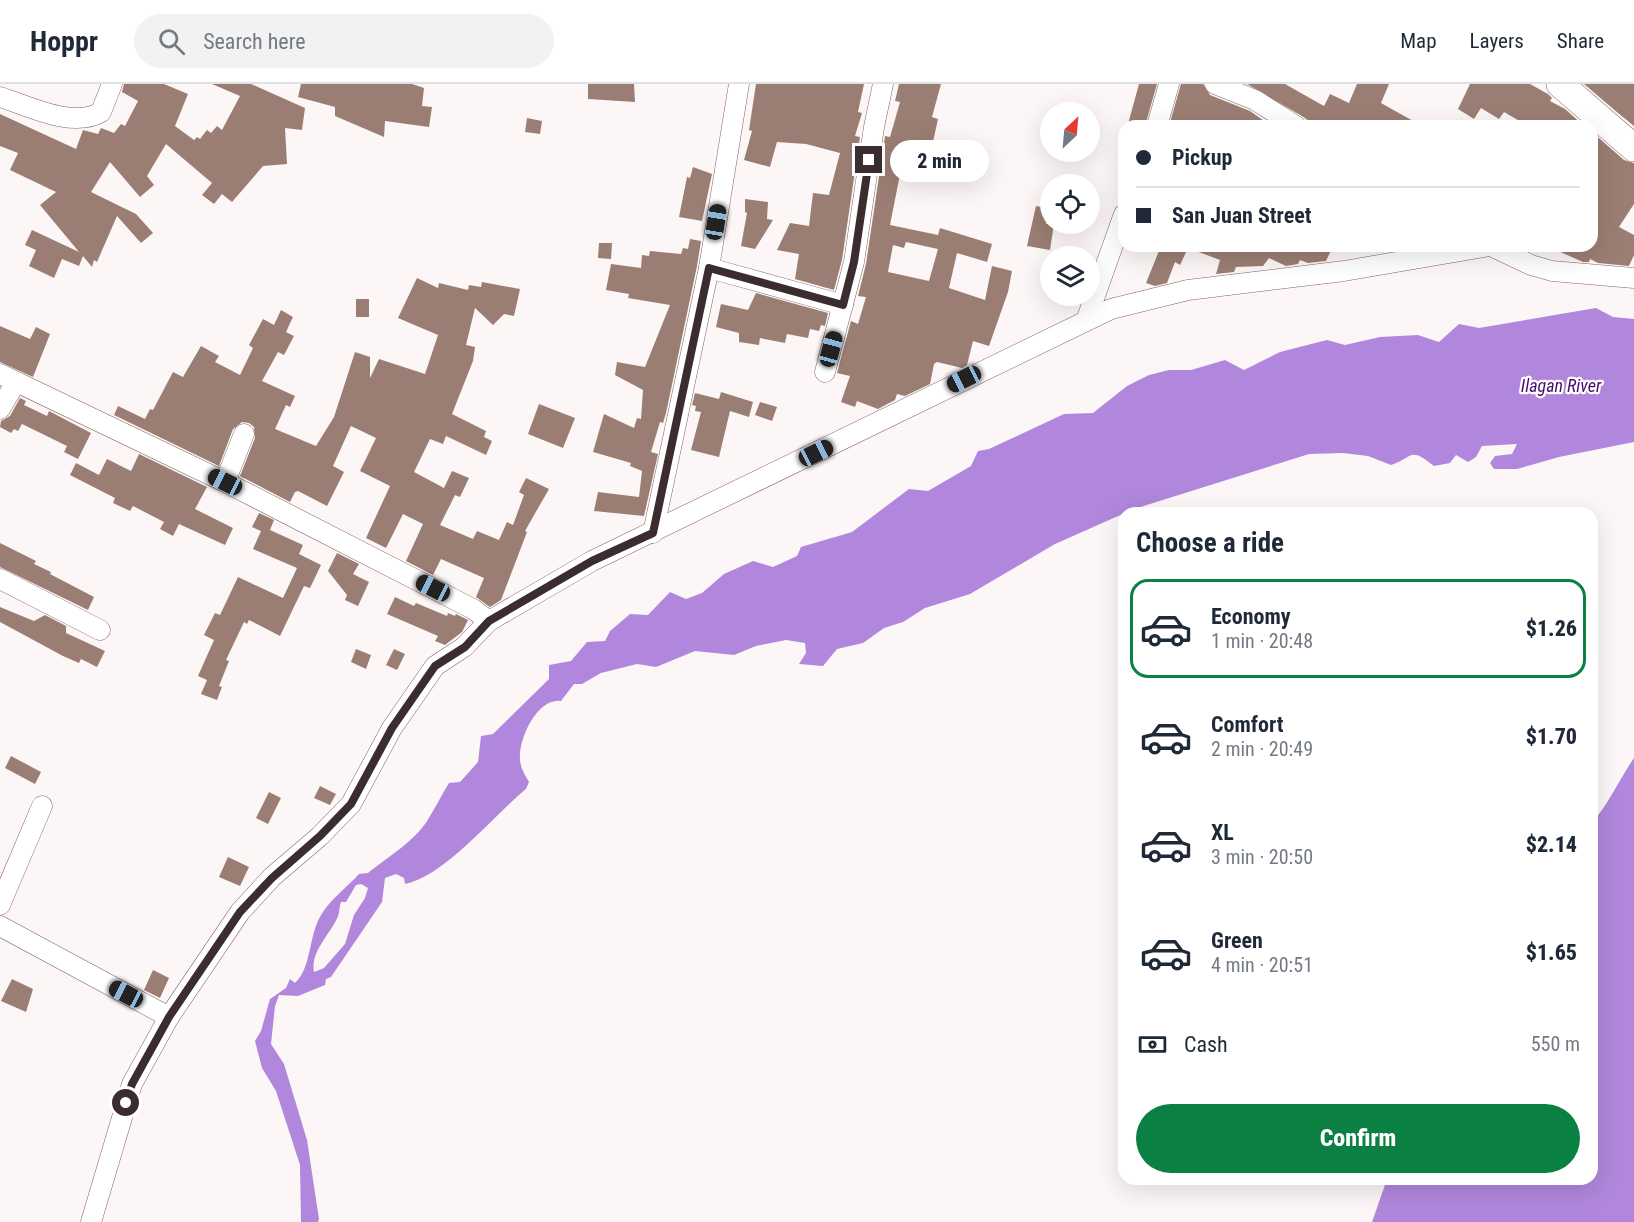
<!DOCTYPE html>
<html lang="en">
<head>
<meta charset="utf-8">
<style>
  body { margin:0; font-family:"Roboto Condensed",sans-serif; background:#f2f2f3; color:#1f2937; height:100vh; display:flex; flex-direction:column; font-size:22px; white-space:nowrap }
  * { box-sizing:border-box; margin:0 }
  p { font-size:20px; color:#747a83 }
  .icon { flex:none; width:33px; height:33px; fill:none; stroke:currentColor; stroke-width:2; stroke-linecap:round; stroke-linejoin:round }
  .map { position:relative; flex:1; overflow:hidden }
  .panel { position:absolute; left:1118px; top:423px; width:480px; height:678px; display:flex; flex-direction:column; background:#fff; border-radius:18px; box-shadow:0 6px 24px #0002 }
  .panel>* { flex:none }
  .banner { position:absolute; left:1118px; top:36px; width:480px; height:132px; border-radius:18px; box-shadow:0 6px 24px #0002; display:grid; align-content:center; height:132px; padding:0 18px; background:#fff }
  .needle { width:39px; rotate:26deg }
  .fabs { position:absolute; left:1040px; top:18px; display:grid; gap:12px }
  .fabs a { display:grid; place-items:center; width:60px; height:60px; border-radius:50%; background:#fff; box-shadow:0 6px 24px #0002; font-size:30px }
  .end { position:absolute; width:27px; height:27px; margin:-14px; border:8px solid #3b2d2f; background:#fff; box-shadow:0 0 0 3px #fff }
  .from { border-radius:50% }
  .bubble { position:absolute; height:42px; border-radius:21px; background:#fff; box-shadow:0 6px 24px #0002; font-size:20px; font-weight:800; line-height:42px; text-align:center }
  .car { position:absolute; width:18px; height:36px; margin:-18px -9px; border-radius:8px; box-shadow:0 0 4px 2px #0007; background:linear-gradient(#222 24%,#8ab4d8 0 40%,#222 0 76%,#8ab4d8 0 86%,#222 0) }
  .banner b { display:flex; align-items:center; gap:21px; height:57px; font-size:22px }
  .banner b+b { border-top:2px solid #e0e1e3 }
  .banner i { width:15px; height:15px; background:#1f2937 }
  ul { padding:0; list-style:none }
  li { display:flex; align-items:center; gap:18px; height:99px; margin:0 12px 9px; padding:0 6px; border:3px solid transparent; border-radius:18px }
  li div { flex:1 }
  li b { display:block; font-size:22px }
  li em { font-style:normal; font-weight:800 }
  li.on { border-color:#0b8043 }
  li>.icon { width:54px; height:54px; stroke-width:1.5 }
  h2 { padding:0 18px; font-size:27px; line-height:72px }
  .pay { display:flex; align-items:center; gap:15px; height:66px; padding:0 18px; font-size:22px }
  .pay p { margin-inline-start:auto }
  .button { display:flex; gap:12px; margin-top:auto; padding:12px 18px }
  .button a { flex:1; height:69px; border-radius:36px; background:#0b8043; color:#fff; font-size:24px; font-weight:800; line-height:69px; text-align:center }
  header { display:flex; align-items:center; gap:36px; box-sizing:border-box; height:84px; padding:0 30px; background:#fff; border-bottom:2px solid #e0e1e3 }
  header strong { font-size:28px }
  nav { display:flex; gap:33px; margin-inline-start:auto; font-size:21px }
  .search { width:420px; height:54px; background:#f2f2f3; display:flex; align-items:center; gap:15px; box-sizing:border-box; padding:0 21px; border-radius:33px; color:#747a83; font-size:22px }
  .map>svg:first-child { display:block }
  .water { fill:#b087dc; fill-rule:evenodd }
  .building { fill:#9b7e73; fill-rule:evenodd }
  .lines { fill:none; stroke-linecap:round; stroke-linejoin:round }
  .street-casing { stroke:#836568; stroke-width:21 }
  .secondary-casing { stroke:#836568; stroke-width:28 }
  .street { stroke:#fff; stroke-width:20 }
  .secondary { stroke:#fff; stroke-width:27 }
  .route { stroke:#3b2d2f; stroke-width:8 }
  .labels { text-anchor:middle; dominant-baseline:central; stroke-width:4.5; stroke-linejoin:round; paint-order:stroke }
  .water-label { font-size:18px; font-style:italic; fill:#490b72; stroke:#fff }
</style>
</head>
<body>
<header>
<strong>Hoppr</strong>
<div class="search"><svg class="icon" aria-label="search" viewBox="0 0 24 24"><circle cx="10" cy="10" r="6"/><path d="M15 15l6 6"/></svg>Search here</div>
<nav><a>Map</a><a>Layers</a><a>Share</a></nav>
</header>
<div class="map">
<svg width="1634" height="1138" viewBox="0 0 1634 1138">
  <rect width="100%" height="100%" fill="#fdf6f6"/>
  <g class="water">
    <path d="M1596 224 1613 233 1634 235V358L1559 373 1517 385H1494L1490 379 1495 372 1512 370 1517 360 1482 362 1476 373 1468 378 1456 371 1450 379 1434 382C1409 362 1414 373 1391 381L1368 372 1343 369 1309 370 1134 425 1055 460 970 510 925 524 903 538 884 544 863 559 837 565 823 582 799 580 806 569 805 559 786 556 756 562 734 571 695 567 656 583 637 580 601 589 582 600H574L561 617C538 614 521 651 520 670 519 681 523 688 529 698L526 705C493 732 445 792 405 800L404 794 396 790 385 794 382 818 331 893 326 895 325 901 298 912 279 911 275 922 271 960 284 980 307 1056 319 1135 318 1138H301L300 1081 276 1007 262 984 255 957 261 947 270 915 286 904 290 895 295 899C312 883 308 853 321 831 330 816 347 803 359 790L368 789C389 772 417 756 430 732 437 721 442 710 449 699L460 698 478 678 481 652 493 650 549 595V581L571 577 587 558 605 557 610 547 630 530 648 531 670 508 686 515 702 509 724 490 753 477 773 483 797 472 801 463 852 448 909 405 928 407 971 382 978 367 989 365 1064 330 1093 329 1127 302 1149 291 1169 286H1191L1225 276 1244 286 1280 268 1327 256 1345 261 1380 253 1418 251 1439 258 1459 240 1479 244ZM361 800 368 804 365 814 354 831 345 860 324 884 314 888C310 867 331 850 338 832 340 827 339 823 341 818H346L356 801Z"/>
    <path d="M1634 674V1138H1372L1387 1095H1592V739C1609 719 1619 696 1634 674Z"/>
  </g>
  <g class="building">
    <path d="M124 0H164L188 10 175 42 194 56 197 53 200 55 207 46 211 49 217 42 222 46 240 12 212 0H251L305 24 302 46 285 44 287 80 263 82 232 118 222 110 214 120 202 111 212 99 166 60 147 92 154 101 140 113 110 78 91 108 136 130 153 149 141 159 117 132 97 178 94 176 92 183 83 172 79 182 62 175 54 194 29 182 36 166 25 161 32 146 79 168 40 121 56 108 10 86 18 69 0 62V30L76 65 83 46 98 50 101 44 114 49 121 40 125 42 138 17 122 8Z"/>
    <path d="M301 0H412L424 4 422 22 432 23 429 43 385 37 384 53 335 32V23L298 13Z"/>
    <path d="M588 0H634L635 18 588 15Z"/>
    <path d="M756 0H864L858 28 862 29 855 52 860 53 842 176 834 206 795 195 799 170 777 166 790 139 809 142 813 109 829 111 840 69 806 60 777 58 770 83 744 76 752 47 749 46Z"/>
    <path d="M899 0H941L932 33 938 35 927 85 902 80 890 141 938 151 940 144 992 160 987 178 957 169 949 204 985 216 992 182 1012 187 1008 208 989 262 973 257 967 281 962 284 937 278 934 280 930 300 905 312 897 310 895 316 878 325 857 317 855 323 841 318 850 292 837 289 851 237 858 240 866 213 858 212 866 180 885 52 890 53 900 18 895 17ZM906 158 938 165 929 197 888 188 893 161 904 164Z"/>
    <path d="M1139 0H1157L1145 42 1128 40Z"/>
    <path d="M1181 0H1203L1210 11 1250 27 1271 42H1169Z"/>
    <path d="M1247 0H1285L1324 22 1330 10 1349 19 1357 0H1389L1381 19 1422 42H1308L1309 37 1302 32Z"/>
    <path d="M1470 0H1530L1548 10 1552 14 1550 17 1565 25 1584 42H1528L1504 28 1499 35 1481 24 1474 35 1458 25Z"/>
    <path d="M1584 0H1634V42L1618 29Z"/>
    <path d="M527 34 542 37 540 50 525 48Z"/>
    <path d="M1592 48 1624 76 1634 79V120L1619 143 1634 151V171L1629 182 1598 179 1590 175 1589 178H1583L1547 162H1592Z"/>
    <path d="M693 83 712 90 702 137 679 133 687 93 690 94Z"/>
    <path d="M745 115 768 118 767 135 773 136 755 165 741 162 747 129 745 128Z"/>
    <path d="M1036 122 1050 125 1046 140H1054L1050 166 1027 162Z"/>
    <path d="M690 155 701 157 697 182 666 329 663 339 660 338 651 368 658 370 644 432 594 427 598 408 639 413 642 387 630 382 631 379 593 368 604 330 634 344 637 334 641 335 643 306 615 291 617 278 645 283 670 221 628 214 629 210 606 206 611 180 641 184 642 171 649 172 650 167 681 170 683 164 688 165Z"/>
    <path d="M599 159H612L611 175 598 174Z"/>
    <path d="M1161 162H1333L1326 177 1308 179 1300 176 1298 180 1286 182 1269 174 1263 182 1236 183 1234 188 1216 190 1220 176 1188 164 1180 181 1175 178 1167 199 1155 202 1146 199Z"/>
    <path d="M417 194 438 204 439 199 468 206 469 201 481 203 482 198 520 205 514 232 504 230 493 241 475 224 466 261 475 263 473 277 452 330 486 347 484 353 492 357 486 371 446 352 443 360 430 355 414 388 444 404 452 387 469 394 460 413 455 411 440 441 473 455 477 447 499 456 507 438 513 441 524 411 519 408 526 394 549 405 525 447 527 448 501 516 490 523 476 513 484 494 441 475 433 491 406 477 423 440 403 430 386 464 366 454 390 402 360 387 376 354 351 342 333 382 344 388 327 422 298 407 295 408 290 418 240 392 255 354 254 343 249 339 242 338 233 345 219 382 114 331 118 322 145 335 150 325 153 326 173 288 183 293 201 262 219 272 215 278 240 291 253 264 249 261 263 235 274 241 281 226 293 233 286 248 294 252 284 271 278 268 262 297 295 312 290 323 286 321 275 345 316 362 334 333 355 268 370 273V294L379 275 425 290 438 251 398 234Z"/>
    <path d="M756 209 828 229 825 242 821 241 819 247 810 245 808 254 787 250 785 259 760 254 759 261 739 258V249L716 243 721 220 748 226Z"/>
    <rect x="356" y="215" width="13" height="18"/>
    <path d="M0 242 30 255 36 243 50 250 33 293 0 278Z"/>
    <path d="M721 308 753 318 749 333 730 327 719 373 691 366 701 328 695 327 696 322 692 321 695 309 719 315Z"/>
    <path d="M20 314 26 317 24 321 47 332 49 327 91 349 78 375 64 368 67 362 22 340 18 347 14 345 11 349 0 343 1 337 10 332Z"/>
    <path d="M760 318 777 323 772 337 755 331Z"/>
    <path d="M539 320 575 334 563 364 528 350Z"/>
    <path d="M139 370 207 403 195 425 233 444 225 461 179 440 173 452 160 445 164 438 133 422 130 427 113 419 115 414 70 391 76 379 99 391 107 375 131 387Z"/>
    <path d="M259 429 274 436 270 446 303 461 299 470 321 481 310 504 304 502 280 552 249 536 247 540 244 538 226 576 229 577 219 602 222 603 217 616 201 610 207 596 198 592 214 556 204 551 215 529 220 531 238 493 283 514 297 484 253 465 261 447 252 443Z"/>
    <path d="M0 459 36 477 34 480 51 488 50 490 94 513 88 526 0 483Z"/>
    <path d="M337 469 359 480 353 490 369 498 358 522 345 516 347 511 328 487Z"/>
    <path d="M395 513 414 522 416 519 447 532 448 529 455 532 456 530 468 536 462 548 445 561 435 557 438 552 387 530Z"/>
    <path d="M0 523 34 537 45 531 66 542V549L105 567 97 583 81 575 79 579 63 572 0 538Z"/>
    <path d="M356 565 371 571 366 585 351 578Z"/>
    <path d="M394 565 405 570 397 586 386 581Z"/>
    <path d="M11 672 41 688 35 700 5 684Z"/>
    <path d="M320 702 336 710 330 721 314 714Z"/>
    <path d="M269 708 281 714 268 740 256 734Z"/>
    <path d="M228 773 249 783 240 802 219 793Z"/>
    <path d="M153 886 169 894 160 914 144 906Z"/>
    <path d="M12 895 33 905 26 928 1 917Z"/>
  </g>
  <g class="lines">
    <g class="street-casing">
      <g id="street">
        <path d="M1215 0 1255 16 1296 42"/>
        <path d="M0 13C29 22 73 45 101 28L112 0"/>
        <path d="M1157 42 1169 0"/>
        <path d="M1491 162 1531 181 1552 187 1634 194"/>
        <path d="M709 184 843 221"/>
        <path d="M1086 237 1124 130"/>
        <path d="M825 288 854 178 874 43 883 0"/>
        <path d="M0 290 225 398 473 525 489 537"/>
        <path d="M0 325 16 298"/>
        <path d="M225 398 244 350"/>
        <path d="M653 449 709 184 739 0"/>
        <path d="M0 495 100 546"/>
        <path d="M0 821 42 722"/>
        <path d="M0 842 169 933"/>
        <path d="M91 1138 132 1000 169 933 240 828 272 793 320 752 351 720 392 644 435 582 464 563 489 537 592 477 1111 225 1188 206 1344 187 1490 162"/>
      </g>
    </g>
    <g class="secondary-casing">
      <path id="secondary" d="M1560 0 1634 64"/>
    </g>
    <use href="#street" class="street"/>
    <use href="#secondary" class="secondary"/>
  </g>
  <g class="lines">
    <path class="route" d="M126 1019 132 1000 169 933 240 828 272 794 320 752 351 720 392 644 435 582 465 563 489 537 592 477 653 449 709 184 843 221 854 178 869 76"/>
  </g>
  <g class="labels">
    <g class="water-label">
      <text x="1561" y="301">Ilagan River</text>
    </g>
  </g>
</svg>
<div class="fabs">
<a><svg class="needle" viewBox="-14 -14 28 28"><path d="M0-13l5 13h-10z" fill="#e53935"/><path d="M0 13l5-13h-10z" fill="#747a83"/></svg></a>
<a><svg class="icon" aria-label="locate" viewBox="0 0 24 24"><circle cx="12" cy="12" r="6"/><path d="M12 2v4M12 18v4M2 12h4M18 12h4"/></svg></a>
<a><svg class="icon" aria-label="layers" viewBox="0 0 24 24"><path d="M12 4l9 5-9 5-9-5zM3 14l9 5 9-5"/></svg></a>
</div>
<i class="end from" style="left:126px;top:1019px"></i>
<i class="end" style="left:869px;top:76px"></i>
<div class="bubble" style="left:890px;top:56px;width:99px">2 min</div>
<i class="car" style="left:716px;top:138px;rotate:9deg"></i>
<i class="car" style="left:831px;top:265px;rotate:15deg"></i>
<i class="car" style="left:964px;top:295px;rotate:243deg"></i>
<i class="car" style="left:816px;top:369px;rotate:64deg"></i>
<i class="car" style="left:225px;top:398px;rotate:296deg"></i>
<i class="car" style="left:433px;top:504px;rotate:297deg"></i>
<i class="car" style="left:126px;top:910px;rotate:298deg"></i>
<div class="banner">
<b><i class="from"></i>Pickup</b>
<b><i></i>San Juan Street</b>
</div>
<section class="panel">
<h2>Choose a ride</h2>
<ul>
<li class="on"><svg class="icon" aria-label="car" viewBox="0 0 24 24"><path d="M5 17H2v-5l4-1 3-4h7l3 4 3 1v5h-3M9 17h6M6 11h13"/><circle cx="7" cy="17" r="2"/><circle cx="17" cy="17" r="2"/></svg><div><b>Economy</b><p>1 min · 20:48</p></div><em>$1.26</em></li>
<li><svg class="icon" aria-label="car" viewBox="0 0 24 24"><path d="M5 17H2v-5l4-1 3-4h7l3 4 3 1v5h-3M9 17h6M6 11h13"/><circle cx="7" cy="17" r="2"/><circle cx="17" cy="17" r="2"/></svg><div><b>Comfort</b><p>2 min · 20:49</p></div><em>$1.70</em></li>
<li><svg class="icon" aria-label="car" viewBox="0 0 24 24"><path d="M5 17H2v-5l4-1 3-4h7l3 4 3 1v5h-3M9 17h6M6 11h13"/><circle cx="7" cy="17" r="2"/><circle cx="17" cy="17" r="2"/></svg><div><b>XL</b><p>3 min · 20:50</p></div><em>$2.14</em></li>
<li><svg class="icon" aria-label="car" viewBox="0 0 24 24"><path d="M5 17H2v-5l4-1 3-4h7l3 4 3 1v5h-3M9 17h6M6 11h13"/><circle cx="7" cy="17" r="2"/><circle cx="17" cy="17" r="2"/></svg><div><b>Green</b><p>4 min · 20:51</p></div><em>$1.65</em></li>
</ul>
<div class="pay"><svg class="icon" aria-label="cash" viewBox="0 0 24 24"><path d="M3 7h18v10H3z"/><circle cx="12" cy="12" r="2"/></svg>Cash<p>550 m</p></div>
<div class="button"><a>Confirm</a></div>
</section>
</div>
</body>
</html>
